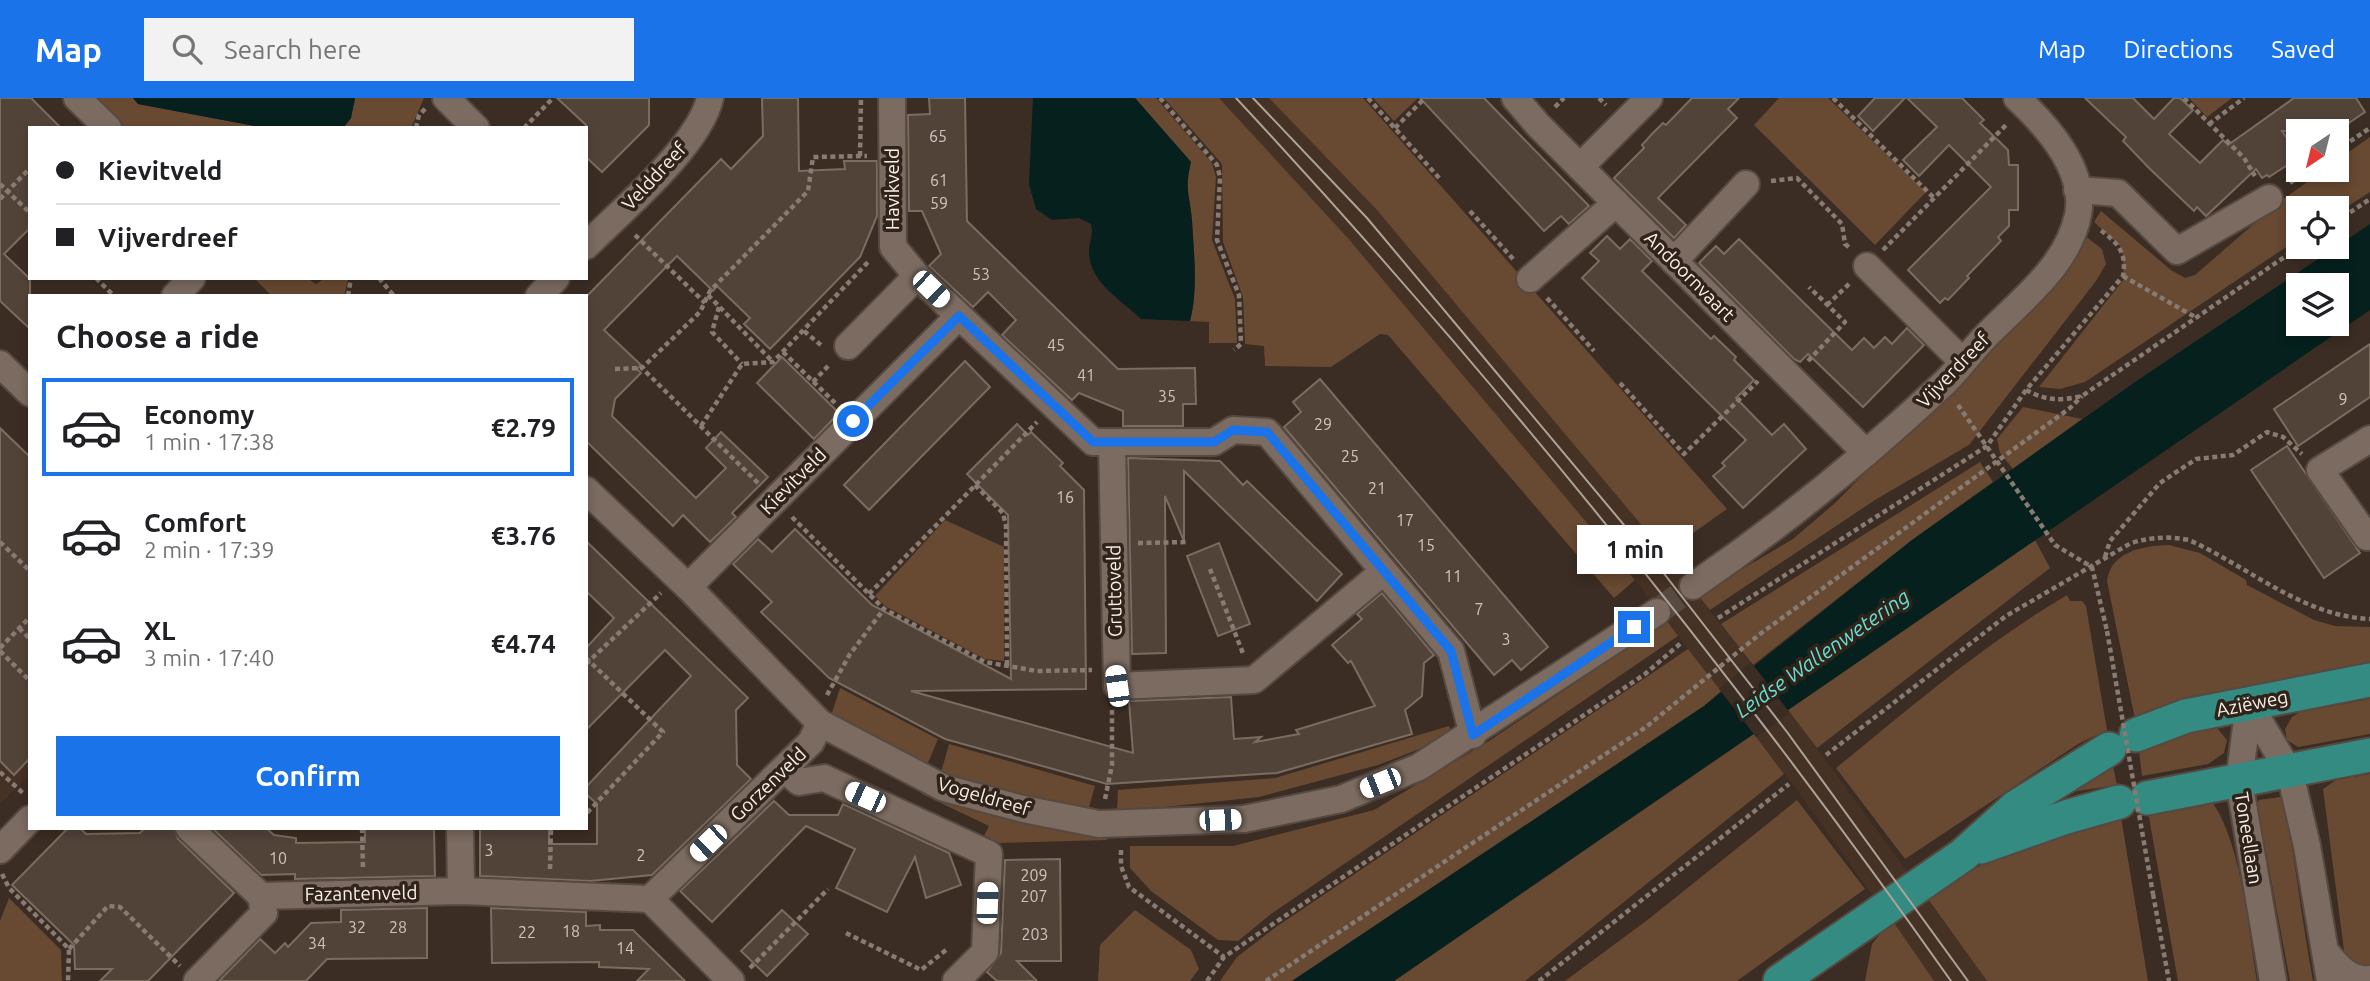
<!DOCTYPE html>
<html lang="en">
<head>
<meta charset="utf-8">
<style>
  body { margin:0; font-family:Ubuntu,sans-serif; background:#f2f2f2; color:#202124; height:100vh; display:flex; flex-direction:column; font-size:26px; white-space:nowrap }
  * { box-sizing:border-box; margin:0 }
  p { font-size:23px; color:#757577 }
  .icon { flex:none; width:38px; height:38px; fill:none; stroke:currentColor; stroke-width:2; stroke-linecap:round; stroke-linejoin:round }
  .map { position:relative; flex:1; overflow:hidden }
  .sheet { position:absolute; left:28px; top:196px; width:560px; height:536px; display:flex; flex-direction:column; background:#fff; border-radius:0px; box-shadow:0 4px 10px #0003 }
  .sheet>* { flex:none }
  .guide { position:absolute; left:28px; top:28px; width:560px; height:154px; border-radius:0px; box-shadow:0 4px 10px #0003; display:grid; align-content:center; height:154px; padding:0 28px; background:#fff }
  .needle { width:46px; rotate:215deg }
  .buttons { position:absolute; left:2286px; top:21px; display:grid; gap:14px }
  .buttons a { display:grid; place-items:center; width:63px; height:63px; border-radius:0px; background:#fff; box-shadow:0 4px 10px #0003; font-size:35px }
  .end { position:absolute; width:32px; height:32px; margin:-16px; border:9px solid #1a73e8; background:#fff; box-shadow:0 0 0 4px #fff }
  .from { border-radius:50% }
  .bubble { position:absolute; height:49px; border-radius:0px; background:#fff; box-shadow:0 4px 10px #0003; font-size:23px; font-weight:700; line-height:49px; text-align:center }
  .car { position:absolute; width:21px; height:42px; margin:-21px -10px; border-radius:9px; box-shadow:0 0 5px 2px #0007; background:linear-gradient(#fff 24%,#345 0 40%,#fff 0 76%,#345 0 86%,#fff 0) }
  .guide b { display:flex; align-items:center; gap:24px; height:66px; font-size:26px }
  .guide b+b { border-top:2px solid #e0e0e0 }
  .guide i { width:18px; height:18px; background:#202124 }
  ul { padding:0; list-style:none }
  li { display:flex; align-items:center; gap:21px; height:98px; margin:0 14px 10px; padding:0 14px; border:4px solid transparent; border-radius:0px }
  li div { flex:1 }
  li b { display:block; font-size:26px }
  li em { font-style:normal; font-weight:700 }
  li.active { border-color:#1a73e8 }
  li>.icon { width:63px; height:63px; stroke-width:1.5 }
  h2 { padding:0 28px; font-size:32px; line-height:84px }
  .cta { display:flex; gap:14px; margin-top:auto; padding:14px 28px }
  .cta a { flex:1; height:80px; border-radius:0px; background:#1a73e8; color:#fff; font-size:28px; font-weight:700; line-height:80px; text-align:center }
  header { display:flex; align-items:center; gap:42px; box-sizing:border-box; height:98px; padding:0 35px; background:#1a73e8; color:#fff }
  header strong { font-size:33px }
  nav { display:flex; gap:38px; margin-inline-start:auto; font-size:24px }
  .search { width:490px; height:63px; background:#f2f2f2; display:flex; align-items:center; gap:18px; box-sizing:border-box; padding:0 24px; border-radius:0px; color:#757577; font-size:26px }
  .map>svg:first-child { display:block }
  .built { fill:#463224 }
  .green { fill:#684932 }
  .water { fill:#05201d; fill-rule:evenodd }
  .pier { fill:#3b2d23 }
  .building { fill:#524339; stroke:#7b6c60; stroke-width:2 }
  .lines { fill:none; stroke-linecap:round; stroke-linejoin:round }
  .minor-tunnel { stroke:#574a41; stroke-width:26; stroke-dasharray:26 13; stroke-linecap:butt }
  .minor-casing { stroke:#554941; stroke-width:30 }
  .major-casing { stroke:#554941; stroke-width:37 }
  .path { stroke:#877b73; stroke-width:4.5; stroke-dasharray:5 3.5; stroke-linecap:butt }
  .minor { stroke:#7b6b60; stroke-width:26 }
  .major { stroke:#348b82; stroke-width:33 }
  .tram { stroke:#aea39a; stroke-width:2 }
  .path-bridge { stroke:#877b73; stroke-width:4.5; stroke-dasharray:5 3.5; stroke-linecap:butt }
  .route { stroke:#1a73e8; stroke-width:9 }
  .labels { text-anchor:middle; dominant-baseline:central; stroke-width:7; stroke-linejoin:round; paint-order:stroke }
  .number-label { font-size:16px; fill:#cec4bc }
  .street-label { font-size:19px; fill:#f8efe8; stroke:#30231a }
  .water-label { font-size:21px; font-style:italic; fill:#64e0d6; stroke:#30231a }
</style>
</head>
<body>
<header>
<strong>Map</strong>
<div class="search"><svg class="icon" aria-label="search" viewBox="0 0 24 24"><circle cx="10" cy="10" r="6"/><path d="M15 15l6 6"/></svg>Search here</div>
<nav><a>Map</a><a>Directions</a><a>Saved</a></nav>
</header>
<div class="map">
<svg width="2370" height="883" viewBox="0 0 2370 883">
  <rect width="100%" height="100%" fill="#3b2d23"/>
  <g class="built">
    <path d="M1219 0H1269L1376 111 1665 455 1817 650 1987 883H1934L1791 684 1635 482 1347 139Z"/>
    <path d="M0 555 30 584V676L0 706Z"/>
  </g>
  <g class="green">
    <path d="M91 0H133L138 6 266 30H121Z"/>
    <path d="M354 0H424L411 30H343L351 20Z"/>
    <path d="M1135 0H1156L1212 65 1216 79 1212 142 1235 201 1237 245H1209V224L1190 223C1198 193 1194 155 1192 123 1190 97 1184 92 1191 64Z"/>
    <path d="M1164 0H1219L1347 139 1635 482 1614 500 1388 237 1380 236 1331 269 1265 268 1264 248 1245 246 1243 199 1223 144 1222 66Z"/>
    <path d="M1269 0H1363L1727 411 1665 455 1376 111Z"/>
    <path d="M1373 0H1418L1394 23Z"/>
    <path d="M1779 0H1828L1926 94 1875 147 1754 27Z"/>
    <path d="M2189 0H2232L2207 19Z"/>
    <path d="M2370 39V94L2336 116V110H2298V141L2085 284 2060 291 2039 289 2124 181 2122 150 2094 124 2101 113 2171 172 2185 180 2195 177 2278 105 2324 72H2336V63Z"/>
    <path d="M2085 138 2102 151 2106 166 2096 183 1969 347 1875 402 1710 512 1698 497 1793 441 1834 406 2055 182Z"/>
    <path d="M254 180H307L316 186 325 180 348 181 344 198H272Z"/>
    <path d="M2023 309 2082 321 2013 371 2000 355 1997 341Z"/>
    <path d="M1980 364 1993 384 1912 442 1753 567 1721 526Z"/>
    <path d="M945 422 1004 449V563L985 561 885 508 875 498Z"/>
    <path d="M2035 442 2050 470 1817 650 1788 612Z"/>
    <path d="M2169 447 2200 455 2246 482 2247 487 2314 522 2335 528 2370 529V569L2137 631 2107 483C2111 453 2143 448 2169 447Z"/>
    <path d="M2067 497 2070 503H2082L2086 508 2107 632 2078 646 1905 761 1836 670C1911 609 1984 546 2067 497Z"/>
    <path d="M1667 523 1678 538 1271 816 1238 843 1218 842 1151 793 1130 770V748H1233L1374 712 1489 643Z"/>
    <path d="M1688 551 1721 593 1704 608 1292 883H1220L1237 859 1276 829Z"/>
    <path d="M840 590 938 641 925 672 830 621Z"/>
    <path d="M2370 601V636L2298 649 2287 642 2285 631 2292 619 2300 614Z"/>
    <path d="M2213 625 2227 642 2224 655 2208 666 2142 678 2138 644Z"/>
    <path d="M1449 628 1453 638 1378 667 1259 699 1117 714 1118 692 1275 680Z"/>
    <path d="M1754 636 1784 676 1525 883H1394Z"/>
    <path d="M949 646 1095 688 1087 716 940 678Z"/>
    <path d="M2111 659 2117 687 2052 697Z"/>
    <path d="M2370 676V883H2348L2323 691 2336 682Z"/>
    <path d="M925 689 1106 739 1107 742 1000 745 984 738 989 728 922 696Z"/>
    <path d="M2280 699 2284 701C2295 762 2302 823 2313 883H2290L2257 706 2259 702Z"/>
    <path d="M1797 702 1865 791 1737 883H1565L1650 820Z"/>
    <path d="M2212 704C2242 746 2248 831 2257 883H2178L2148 714Z"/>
    <path d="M2121 719 2148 883H1987L1925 797 2004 755Z"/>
    <path d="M9 800 61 852 62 883H0V823Z"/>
    <path d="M1135 812 1191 852 1199 871 1190 883H1098L1100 847Z"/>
    <path d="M1892 822 1934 883H1865L1872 846Z"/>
  </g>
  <g class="water">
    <path d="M133 0H354L355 1 351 20 343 30H266L138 6Z"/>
    <path d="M1033 0H1135L1191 64C1184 92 1190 97 1192 123 1194 155 1198 193 1190 223L1141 221C1121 201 1089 185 1089 153 1089 143 1094 137 1091 126L1079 120 1052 122 1036 111 1029 86Z"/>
    <path d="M2370 126V212L1394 883H1292L1704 608 1912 442 2138 282ZM2298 187H2336V226H2298Z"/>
  </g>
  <path class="pier" d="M1751 564 1790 615 1756 639 1719 591Z"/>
  <g class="building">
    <path d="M0 0H31L61 30H30V130L4 156 30 181V231L0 203Z"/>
    <path d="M557 0H649V27L602 74 586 59V27Z"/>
    <path d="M762 0H798L799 73 845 71 844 63H877V118L860 159 770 251 744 226 750 220 717 188 713 193 677 158 604 232 641 267 637 271 641 275 615 301 612 318 696 400 726 370 706 350 721 334 768 379 732 415 736 419 710 444 683 417 673 428 586 343V199L721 61 731 71 763 38Z"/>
    <path d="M929 0H965L967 123 1118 271 1195 270 1196 306H1183V328H1123V313L1079 295 1072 302 1002 237 1016 222 988 194 973 209 929 168 941 156 922 113H909L908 17 930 16Z"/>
    <path d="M1420 0H1484L1589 108 1569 126 1561 118 1544 133Z"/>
    <path d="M1692 0H1739L1728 11 1737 20 1658 100 1686 127 1674 140 1614 80 1644 50 1642 47 1652 36 1663 25 1666 27Z"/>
    <path d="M1875 0H1905L1873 33 1858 18Z"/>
    <path d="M1907 0H1962L1984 22 1980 25 2008 52 2009 67H2018V112H2009V128L1998 139 2001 143 1967 178 1969 180 1948 202 1945 200 1940 205 1908 172 1991 89 1949 47 1919 78 1903 62 1937 29Z"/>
    <path d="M2085 0H2133L2154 21 2174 0H2180L2193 12 2169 36 2200 65 2223 42 2228 47 2294 0H2356L2365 14 2340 31 2337 28 2331 33H2282L2298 56 2293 59 2295 62 2269 79 2267 77 2262 80 2256 71 2206 118 2197 109 2194 113 2149 70 2123 43 2126 39Z"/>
    <path d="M1607 138 1620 151 1630 141 1652 163 1642 173 1711 241 1714 238 1736 259 1734 262 1754 282 1736 300 1772 337 1784 326 1806 351 1743 410 1713 378 1725 368 1722 365 1746 342 1582 180 1599 163 1590 155Z"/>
    <path d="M1739 141 1852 252 1864 240 1874 250 1885 239 1892 246 1907 230 1924 247 1863 309 1808 256 1800 264 1794 261 1699 165 1716 148 1724 156Z"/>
    <path d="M2370 246V299L2298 348 2274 311Z"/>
    <path d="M782 259 839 315 814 341 757 285Z"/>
    <path d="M965 263 990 289 869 412 844 387Z"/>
    <path d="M1320 281 1548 549 1521 572 1512 562 1494 577 1284 329 1301 314 1293 304Z"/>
    <path d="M1017 326 1028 337 1031 334 1063 365 1060 368 1084 392 1086 591 911 593 1133 655 1129 603 1231 599 1234 641 1261 639 1255 644 1299 636 1296 632 1375 608 1351 563 1348 565 1332 547 1362 521 1357 516 1382 495 1434 557 1424 565 1422 598 1405 612 1412 636 1277 675 1107 686 945 641 829 580 761 514 772 504 733 466 758 441 772 454 795 431 872 507 1011 581 1008 417 967 376Z"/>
    <path d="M0 330 30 359V660L14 677 0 663Z"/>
    <path d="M2287 348 2360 455 2324 480 2251 372Z"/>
    <path d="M1128 360 1220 363 1243 387 1247 383 1342 476 1317 503 1184 373V443L1165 398 1166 555 1132 556Z"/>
    <path d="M586 443 748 600 736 612 737 667 751 681 652 777 590 783 480 778V730L549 731V746H597V706L586 696V689L691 578 665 552 586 632V550L614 520 586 493Z"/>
    <path d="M1219 445 1250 526 1218 538 1187 458Z"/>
    <path d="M774 703 789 717H838L843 706 949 755 961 787 926 800 915 759 887 814 836 790 855 751 806 728 712 824 680 793Z"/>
    <path d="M68 730H80L86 736 140 735 145 730H174L178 741 234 795 148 883H100L112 871H75L74 847 12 787Z"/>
    <path d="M212 730H266L274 737 296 740V745L365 744V730H434L435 778 295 781V776L261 777Z"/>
    <path d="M1060 761 1061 863H1017L1037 883H997L987 874 1001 855 1005 762Z"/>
    <path d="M427 810V860L327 861 306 883H219L260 841 275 855 285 845 288 849 311 825 341 824V812Z"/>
    <path d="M491 810 586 814V828L600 827V832H633L685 883H637L649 871 599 869V864L492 865Z"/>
    <path d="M782 812 808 836 767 878 741 853Z"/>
  </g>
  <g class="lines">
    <path class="minor-tunnel" d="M1657 514 1693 488"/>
    <g class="minor-casing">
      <g id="minor">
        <path d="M77 0 108 30"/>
        <path d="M446 0 476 30"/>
        <path d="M892 0 893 149 917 178 1093 344H1214L1233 332 1267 334 1451 553 1473 637"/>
        <path d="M1515 0 1538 27 1866 355"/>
        <path d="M1580 69 1649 0"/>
        <path d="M2077 92 2118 95 2177 153 2269 100"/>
        <path d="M586 148C622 112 699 48 710 0"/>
        <path d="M1674 163 1746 86"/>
        <path d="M1867 168 1962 263"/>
        <path d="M1530 181 1616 105"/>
        <path d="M175 198 192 180"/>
        <path d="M539 198 556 180"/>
        <path d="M848 248 917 178"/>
        <path d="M0 266 30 295"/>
        <path d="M2370 341 2320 372 2367 439 2370 437"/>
        <path d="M1112 344 1117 588 1254 582 1383 474"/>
        <path d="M586 392 688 489 820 625 944 690 1023 711 1099 726 1244 721 1341 701 1419 669 1657 514"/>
        <path d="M1693 488C1780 428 1863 361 1940 289 1957 274 1970 254 1986 238 2020 203 2068 168 2078 117 2087 72 2047 28 2017 0"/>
        <path d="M688 489 959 218"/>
        <path d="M2249 606 2290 675 2307 748 2330 883"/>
        <path d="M2249 606 2239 683 2273 883"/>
        <path d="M784 671 799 684 824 680 989 756 985 854 956 883"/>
        <path d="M189 730 261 798 264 815 197 883"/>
        <path d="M460 730 461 793"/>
        <path d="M0 752 30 721"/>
        <path d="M261 798 461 793 650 801"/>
        <path d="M650 801 811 644 820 625"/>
        <path d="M650 801 731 883"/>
        <path d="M2325 853C2337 868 2350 883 2370 881"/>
      </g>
    </g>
    <g class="major-casing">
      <g id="major">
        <path d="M2136 637 2186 618 2370 582"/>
        <path d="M2147 700 2370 657"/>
        <path d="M1981 749 2066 719 2119 704"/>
        <path d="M1780 883 1963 757 2016 709 2109 651"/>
      </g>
    </g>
    <g class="path">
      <path d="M1160 0 1217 67 1220 79 1217 142 1239 197 1241 246 1234 252"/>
      <path d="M1368 0 1440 81"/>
      <path d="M1599 0 1606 7"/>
      <path d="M1833 0 1934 100"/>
      <path d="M2184 0 2244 60 2255 78"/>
      <path d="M1555 9 1564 0"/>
      <path d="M2209 26 2244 0"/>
      <path d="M416 30 419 17 426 10"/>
      <path d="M524 30 553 0"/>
      <path d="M1395 30 1425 0"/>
      <path d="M2336 53 2370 30"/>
      <path d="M860 58 861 0"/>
      <path d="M1771 83 1797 80 1842 126 1845 146 1850 150"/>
      <path d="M2290 85 2309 72"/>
      <path d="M0 86 30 115"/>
      <path d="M0 101 30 70"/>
      <path d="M1470 113 1514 162"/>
      <path d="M2336 124 2370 101"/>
      <path d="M635 137 705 205"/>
      <path d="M1883 152 2007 26"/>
      <path d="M2123 178 2195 219"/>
      <path d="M96 180 114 198"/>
      <path d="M379 180 394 198"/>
      <path d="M708 197 773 264"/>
      <path d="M348 198 351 180"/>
      <path d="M1547 200 1594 253"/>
      <path d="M1827 207 1850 185"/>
      <path d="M719 209 712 234 742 266"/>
      <path d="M804 233 822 248"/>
      <path d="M783 254 835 305"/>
      <path d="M1808 263 1845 224 1809 189"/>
      <path d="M615 271 642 270"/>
      <path d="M813 284 830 266"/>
      <path d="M1620 285 1684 356 1758 283"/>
      <path d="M2026 292C2047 303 2059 303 2082 298L2299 149"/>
      <path d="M1958 307 2055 447 2092 469 2107 533"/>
      <path d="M701 328 742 266 773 264 870 162"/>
      <path d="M758 385 642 270 700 214 710 193 808 93 813 59 867 58"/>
      <path d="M975 387 1003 415 1006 428 1007 567"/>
      <path d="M792 419 884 511 985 564 1037 573 1092 572"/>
      <path d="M0 444 30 473"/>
      <path d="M1138 445 1187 444"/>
      <path d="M2105 459 2110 443 2160 385 2196 361 2233 357 2267 334 2283 339 2302 356"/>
      <path d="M1210 471 1244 558"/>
      <path d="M869 496 1037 324"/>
      <path d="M1718 520 1987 348 2026 292 2123 178C2127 154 2118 145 2099 131"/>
      <path d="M19 530 30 541"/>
      <path d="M0 550 30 519"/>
      <path d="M0 553 30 583"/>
      <path d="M586 560 663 634 586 716"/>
      <path d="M586 566 661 495"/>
      <path d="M827 597 850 556 884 511"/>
      <path d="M1826 657 2006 518 2131 445C2152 439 2168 438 2189 442 2249 469 2302 518 2370 521"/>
      <path d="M0 674 24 696"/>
      <path d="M1105 701 1112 667V612"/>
      <path d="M362 730 363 772"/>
      <path d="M1121 752V768L1129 789 1224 859"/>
      <path d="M550 771 551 730"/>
      <path d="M2 776 9 790 69 851 68 883"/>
      <path d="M2153 796 2169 883"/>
      <path d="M846 835 921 872 946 852 948 854"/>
      <path d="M69 851 108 808 120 809 180 868"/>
      <path d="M750 870 828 791"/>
      <path d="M1207 883 1224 859 1645 576 1681 545"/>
      <path d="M1266 883 1646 629 1760 536 2070 310 2082 298"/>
      <path d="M1539 883 1789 686"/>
    </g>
    <use href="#minor" class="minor"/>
    <use href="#major" class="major"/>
    <g class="tram">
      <path d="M1236 0C1494 277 1732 573 1951 883"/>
      <path d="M1253 0 1367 120 1655 464 1787 634 1968 883"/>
    </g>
    <path class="path-bridge" d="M2107 533 2153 796"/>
  </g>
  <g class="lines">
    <path class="route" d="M853 323 959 218 1093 344H1214L1233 332 1267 334 1451 553 1473 637 1634 529"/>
  </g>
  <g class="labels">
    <g class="number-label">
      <text x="938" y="38">65</text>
      <text x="939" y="82">61</text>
      <text x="939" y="105">59</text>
      <text x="981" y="176">53</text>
      <text x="1056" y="247">45</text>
      <text x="1086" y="277">41</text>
      <text x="1167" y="298">35</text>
      <text x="2343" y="301">9</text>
      <text x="1323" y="326">29</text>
      <text x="1350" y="358">25</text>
      <text x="1377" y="390">21</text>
      <text x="1065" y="399">16</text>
      <text x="1405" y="422">17</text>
      <text x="1426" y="447">15</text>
      <text x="1453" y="478">11</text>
      <text x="1479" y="511">7</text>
      <text x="1506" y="541">3</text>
      <text x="489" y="752">3</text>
      <text x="641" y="757">2</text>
      <text x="278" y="760">10</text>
      <text x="1034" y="777">209</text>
      <text x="1034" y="798">207</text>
      <text x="357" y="829">32</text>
      <text x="398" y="829">28</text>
      <text x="571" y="833">18</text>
      <text x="527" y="834">22</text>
      <text x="1035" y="836">203</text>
      <text x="317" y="845">34</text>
      <text x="625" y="850">14</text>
    </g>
    <g class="street-label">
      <text transform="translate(654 78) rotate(-47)">Velddreef</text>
      <text transform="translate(892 91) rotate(-90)">Havikveld</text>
      <text transform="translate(1690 178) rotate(45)">Andoornvaart</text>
      <text transform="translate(1953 272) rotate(-46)">Vijverdreef</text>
      <text transform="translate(793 383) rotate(-45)">Kievitveld</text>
      <text transform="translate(1114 493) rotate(-91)">Gruttoveld</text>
      <text transform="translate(2252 605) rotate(-11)">Aziëweg</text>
      <text transform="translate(768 686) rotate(-44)">Gorzenveld</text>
      <text transform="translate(984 698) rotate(16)">Vogeldreef</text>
      <text transform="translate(2249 740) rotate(81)">Toneellaan</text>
      <text transform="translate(361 795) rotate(-1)">Fazantenveld</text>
    </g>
    <g class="water-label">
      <text transform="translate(1822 555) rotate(-35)">Leidse Wallenwetering</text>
    </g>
  </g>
</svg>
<div class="buttons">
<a><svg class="needle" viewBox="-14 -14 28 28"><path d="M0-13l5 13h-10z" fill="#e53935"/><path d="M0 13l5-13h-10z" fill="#757577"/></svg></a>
<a><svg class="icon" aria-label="locate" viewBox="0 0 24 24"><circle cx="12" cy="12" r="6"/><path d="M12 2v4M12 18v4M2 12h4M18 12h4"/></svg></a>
<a><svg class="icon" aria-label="layers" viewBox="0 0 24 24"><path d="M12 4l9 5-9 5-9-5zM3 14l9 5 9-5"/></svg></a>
</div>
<i class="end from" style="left:853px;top:323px"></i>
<i class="end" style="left:1634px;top:529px"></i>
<div class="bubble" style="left:1577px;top:427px;width:116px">1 min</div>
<i class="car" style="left:931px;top:191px;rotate:134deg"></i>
<i class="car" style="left:1117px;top:588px;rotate:352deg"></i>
<i class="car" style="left:1380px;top:685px;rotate:248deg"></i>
<i class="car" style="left:865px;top:699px;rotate:294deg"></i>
<i class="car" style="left:1220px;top:722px;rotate:88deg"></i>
<i class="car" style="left:708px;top:745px;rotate:226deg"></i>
<i class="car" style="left:987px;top:805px;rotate:2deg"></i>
<div class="guide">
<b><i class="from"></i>Kievitveld</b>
<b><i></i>Vijverdreef</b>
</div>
<section class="sheet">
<h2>Choose a ride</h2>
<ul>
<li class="active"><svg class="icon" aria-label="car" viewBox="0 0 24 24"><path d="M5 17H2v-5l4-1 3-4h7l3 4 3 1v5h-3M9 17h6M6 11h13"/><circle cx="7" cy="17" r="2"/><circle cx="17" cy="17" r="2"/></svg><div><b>Economy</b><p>1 min · 17:38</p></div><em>€2.79</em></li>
<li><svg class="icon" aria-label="car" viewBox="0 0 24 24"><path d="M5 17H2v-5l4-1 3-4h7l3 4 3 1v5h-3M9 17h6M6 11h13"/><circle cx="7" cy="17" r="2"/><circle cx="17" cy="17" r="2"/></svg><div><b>Comfort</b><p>2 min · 17:39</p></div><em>€3.76</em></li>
<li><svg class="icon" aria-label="car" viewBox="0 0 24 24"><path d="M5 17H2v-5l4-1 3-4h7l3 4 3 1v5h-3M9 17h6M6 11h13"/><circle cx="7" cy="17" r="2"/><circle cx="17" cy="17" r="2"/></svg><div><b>XL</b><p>3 min · 17:40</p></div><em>€4.74</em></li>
</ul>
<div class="cta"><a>Confirm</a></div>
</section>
</div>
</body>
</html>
